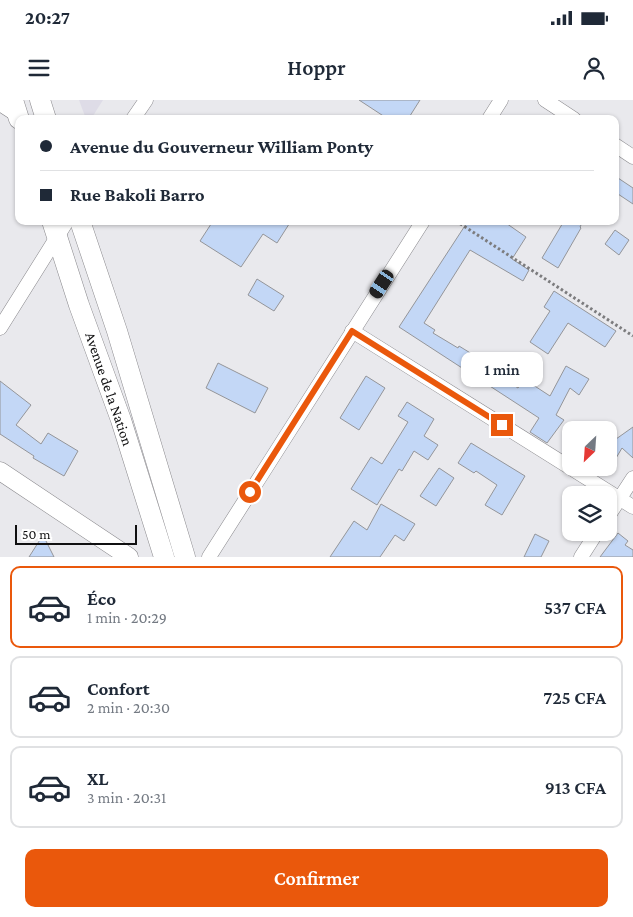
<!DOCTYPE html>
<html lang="fr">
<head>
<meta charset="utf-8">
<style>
  body { margin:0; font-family:"Crimson Pro",serif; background:#f2f2f3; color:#1f2937; height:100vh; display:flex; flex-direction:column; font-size:19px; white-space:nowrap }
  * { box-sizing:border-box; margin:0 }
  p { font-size:16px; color:#747a83 }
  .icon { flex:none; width:28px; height:28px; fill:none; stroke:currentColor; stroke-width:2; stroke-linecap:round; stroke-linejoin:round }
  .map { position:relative; height:457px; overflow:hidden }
  .drawer { display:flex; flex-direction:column; background:#fff; flex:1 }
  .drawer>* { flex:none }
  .guide { position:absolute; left:15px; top:15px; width:604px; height:110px; border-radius:10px; box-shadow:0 1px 4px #0004; display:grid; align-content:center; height:110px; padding:0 25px; background:#fff }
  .needle { width:32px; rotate:205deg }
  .fabs { position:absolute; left:562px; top:321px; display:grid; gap:10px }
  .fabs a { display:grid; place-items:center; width:55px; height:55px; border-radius:10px; background:#fff; box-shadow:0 1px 4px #0004; font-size:25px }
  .scale { position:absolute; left:15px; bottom:12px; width:122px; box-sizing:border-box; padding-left:5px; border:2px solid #101011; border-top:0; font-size:14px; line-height:18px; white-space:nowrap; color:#101011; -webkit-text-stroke:4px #fff; paint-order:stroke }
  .end { position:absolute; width:22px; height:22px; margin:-11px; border:6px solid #ea580c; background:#fff; box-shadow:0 0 0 2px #fff }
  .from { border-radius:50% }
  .bubble { position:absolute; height:35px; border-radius:10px; background:#fff; box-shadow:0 1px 4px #0004; font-size:16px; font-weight:600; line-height:35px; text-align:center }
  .car { position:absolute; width:15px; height:30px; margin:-15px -8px; border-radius:6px; box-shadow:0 0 4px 1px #0007; background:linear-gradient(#222 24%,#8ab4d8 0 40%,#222 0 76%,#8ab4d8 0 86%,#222 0) }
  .guide b { display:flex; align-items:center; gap:18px; height:48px; font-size:19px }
  .guide b+b { border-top:1px solid #e0e1e3 }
  .guide i { width:12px; height:12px; background:#1f2937 }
  ul { padding:9px 0 0; list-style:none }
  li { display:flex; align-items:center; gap:15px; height:82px; margin:0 10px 8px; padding:0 15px; border:2px solid #e0e1e3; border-radius:10px }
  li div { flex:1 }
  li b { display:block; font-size:19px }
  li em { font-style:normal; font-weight:600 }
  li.active { border-color:#ea580c }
  li>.icon { width:45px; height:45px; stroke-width:1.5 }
  .primary-button { display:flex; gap:10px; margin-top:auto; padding:10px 25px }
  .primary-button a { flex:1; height:58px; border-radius:10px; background:#ea580c; color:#fff; font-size:20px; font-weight:600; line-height:58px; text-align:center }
  .status { display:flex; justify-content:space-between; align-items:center; height:35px; padding:0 25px; background:#fff; direction:ltr }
  .status svg { height:14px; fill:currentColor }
  header { display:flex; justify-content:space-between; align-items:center; height:65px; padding:0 25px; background:#fff; font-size:22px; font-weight:600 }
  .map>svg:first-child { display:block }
  .built { fill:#dedce7 }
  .building { fill:#c3d7f6; stroke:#949599 }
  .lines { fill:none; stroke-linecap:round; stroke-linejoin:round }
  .minor-casing { stroke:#89888c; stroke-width:15 }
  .tertiary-casing { stroke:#89888c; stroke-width:19 }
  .secondary-casing { stroke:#89888c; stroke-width:21 }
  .path { stroke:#7c7c7e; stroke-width:3; stroke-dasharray:2.5 2.5; stroke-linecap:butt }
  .minor { stroke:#fff; stroke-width:14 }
  .tertiary { stroke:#fff; stroke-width:18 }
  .secondary { stroke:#fff; stroke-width:20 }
  .route { stroke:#ea580c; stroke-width:6 }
  .labels { text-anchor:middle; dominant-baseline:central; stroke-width:5; stroke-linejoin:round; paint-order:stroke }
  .street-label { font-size:15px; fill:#101011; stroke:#fff }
</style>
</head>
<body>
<div class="status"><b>20:27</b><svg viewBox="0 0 49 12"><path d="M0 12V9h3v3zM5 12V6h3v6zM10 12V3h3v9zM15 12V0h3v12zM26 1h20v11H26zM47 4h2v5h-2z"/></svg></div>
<header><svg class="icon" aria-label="menu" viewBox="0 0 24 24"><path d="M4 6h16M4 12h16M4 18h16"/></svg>Hoppr<svg class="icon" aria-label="person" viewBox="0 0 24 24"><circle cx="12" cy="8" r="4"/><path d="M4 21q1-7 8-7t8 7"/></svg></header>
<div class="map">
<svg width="633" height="457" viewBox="0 0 633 457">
  <rect width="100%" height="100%" fill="#e9e9ed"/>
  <path class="built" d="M79 0H103L91 19H86Z"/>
  <g class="building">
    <path d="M359 0H420L408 19H388Z"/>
    <path d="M615 76 633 88V104L615 92Z"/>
    <path d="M213 121H291L277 143 263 134 241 167 200 141Z"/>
    <path d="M468 121H503L526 137 512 159 529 170 523 181 470 150 424 223 435 230 433 233 458 248 459 246 472 254 470 257 518 288 524 279 550 296 566 266 589 279 579 295 570 288 556 315 564 320 547 343 530 332 539 318 399 227Z"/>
    <path d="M564 121H583L580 127 581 128 558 168 542 158Z"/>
    <path d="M615 130 629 140 619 155 605 144Z"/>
    <path d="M257 179 284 196 274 211 248 195Z"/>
    <path d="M554 191 616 231 605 247 568 223 548 254 530 242 550 211 544 207Z"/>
    <path d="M218 263 268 288 255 313 206 288Z"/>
    <path d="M366 276 385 288 359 330 340 318Z"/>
    <path d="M0 281 31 305 16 325 41 344 48 333 78 351 64 376 33 358 34 356 0 334Z"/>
    <path d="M407 302 434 319 424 336 438 345 428 360 414 351 402 371 399 369 377 405 351 389 371 357 382 364 408 322 398 316Z"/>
    <path d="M633 327V358L622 348 609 370V344Z"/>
    <path d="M471 343 525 376 502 415 485 405 497 385 476 371 474 373 458 363Z"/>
    <path d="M439 368 454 378 436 406 420 396Z"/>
    <path d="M381 404 415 424 404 441 395 435 380 457H330L354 421 367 430Z"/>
    <path d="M618 433 628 441 625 445 633 450V457H600Z"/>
    <path d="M535 434 549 441 541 457H524Z"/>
    <path d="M43 435 54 457H29Z"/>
  </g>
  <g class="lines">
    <g class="minor-casing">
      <g id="minor">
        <path d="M545 0 574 19"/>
        <path d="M0 4 20 17"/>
        <path d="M133 19 146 0"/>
        <path d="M489 19 501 0"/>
        <path d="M615 45 633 57"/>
        <path d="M0 228 67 121"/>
        <path d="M352 231 633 407"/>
        <path d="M609 415 633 378"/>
        <path d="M209 457 423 121"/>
        <path d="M581 457 597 432"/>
      </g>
    </g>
    <g class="tertiary-casing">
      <path id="tertiary" d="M0 371 129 457"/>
    </g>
    <g class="secondary-casing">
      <g id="secondary">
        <path d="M13 0 19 19"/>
        <path d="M40 0 46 19"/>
        <path d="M52 121 79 205 121 320 164 457"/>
        <path d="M80 121 117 231 185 457"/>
      </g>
    </g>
    <path class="path" d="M456 121 633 236"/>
    <use href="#minor" class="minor"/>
    <use href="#tertiary" class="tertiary"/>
    <use href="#secondary" class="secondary"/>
  </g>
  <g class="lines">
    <path class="route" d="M250 392 352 231 502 325"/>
  </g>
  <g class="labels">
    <g class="street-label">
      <text transform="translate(109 289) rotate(71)">Avenue de la Nation</text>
    </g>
  </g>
</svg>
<div class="fabs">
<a><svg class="needle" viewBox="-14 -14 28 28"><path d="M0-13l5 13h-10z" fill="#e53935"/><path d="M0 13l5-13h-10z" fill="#747a83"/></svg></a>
<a><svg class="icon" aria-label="layers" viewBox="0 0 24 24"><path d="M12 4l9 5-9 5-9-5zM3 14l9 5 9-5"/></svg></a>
</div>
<div class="scale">50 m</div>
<i class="end from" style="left:250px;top:392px"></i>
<i class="end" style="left:502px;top:325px"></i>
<div class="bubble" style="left:461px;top:252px;width:82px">1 min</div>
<i class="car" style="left:382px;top:184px;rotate:213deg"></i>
<div class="guide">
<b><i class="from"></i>Avenue du Gouverneur William Ponty</b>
<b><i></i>Rue Bakoli Barro</b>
</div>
</div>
<section class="drawer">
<ul>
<li class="active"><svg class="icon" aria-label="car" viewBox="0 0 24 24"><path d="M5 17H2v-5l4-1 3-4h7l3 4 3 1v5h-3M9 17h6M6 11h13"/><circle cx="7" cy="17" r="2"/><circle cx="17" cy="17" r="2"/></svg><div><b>Éco</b><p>1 min · 20:29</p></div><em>537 CFA</em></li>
<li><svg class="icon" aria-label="car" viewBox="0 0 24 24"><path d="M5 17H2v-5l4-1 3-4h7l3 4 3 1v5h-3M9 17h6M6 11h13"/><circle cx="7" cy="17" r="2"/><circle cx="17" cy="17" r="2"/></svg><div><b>Confort</b><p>2 min · 20:30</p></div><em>725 CFA</em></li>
<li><svg class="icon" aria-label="car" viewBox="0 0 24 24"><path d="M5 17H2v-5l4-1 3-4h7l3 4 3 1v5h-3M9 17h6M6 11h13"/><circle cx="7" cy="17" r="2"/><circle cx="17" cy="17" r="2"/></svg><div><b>XL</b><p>3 min · 20:31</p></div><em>913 CFA</em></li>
</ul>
<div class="primary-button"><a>Confirmer</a></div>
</section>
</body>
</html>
